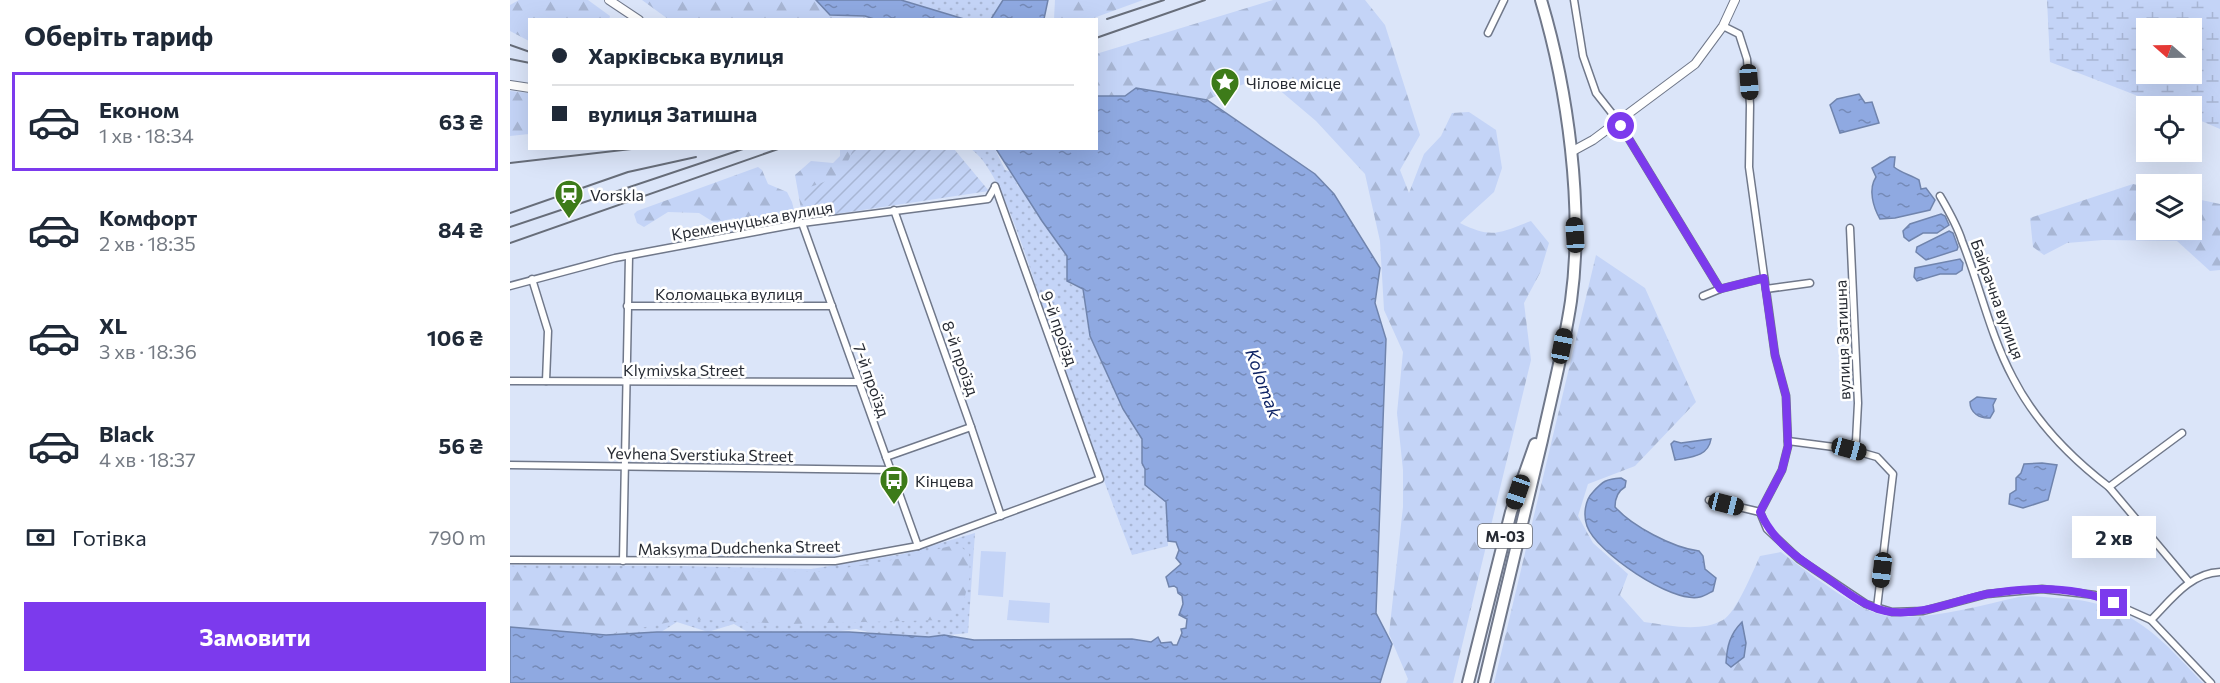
<!DOCTYPE html>
<html lang="uk">
<head>
<meta charset="utf-8">
<style>
  body { margin:0; font-family:Commissioner,sans-serif; background:#f6f6f7; color:#1f2937; height:100vh; display:flex; flex-direction:column; font-size:22px; white-space:nowrap }
  * { box-sizing:border-box; margin:0 }
  p { font-size:20px; color:#747a83 }
  .icon { flex:none; width:33px; height:33px; fill:none; stroke:currentColor; stroke-width:2; stroke-linecap:round; stroke-linejoin:round }
  .map { position:relative; flex:1; overflow:hidden }
  .panel { display:flex; flex-direction:column; background:#fff; width:510px }
  .panel>* { flex:none }
  .top-card { position:absolute; left:18px; top:18px; width:570px; height:132px; border-radius:0px; box-shadow:0 6px 24px #0002; display:grid; align-content:center; height:132px; padding:0 24px; background:#fff }
  .needle { width:39px; rotate:290deg }
  .buttons { position:absolute; left:1626px; top:18px; display:grid; gap:12px }
  .buttons a { display:grid; place-items:center; width:66px; height:66px; border-radius:0px; background:#fff; box-shadow:0 6px 24px #0002; font-size:30px }
  .end { position:absolute; width:27px; height:27px; margin:-14px; border:8px solid #7c3aed; background:#fff; box-shadow:0 0 0 3px #fff }
  .from { border-radius:50% }
  .bubble { position:absolute; height:42px; border-radius:0px; background:#fff; box-shadow:0 6px 24px #0002; font-size:20px; font-weight:700; line-height:42px; text-align:center }
  .car { position:absolute; width:18px; height:36px; margin:-18px -9px; border-radius:8px; box-shadow:0 0 4px 2px #0007; background:linear-gradient(#222 24%,#8ab4d8 0 40%,#222 0 76%,#8ab4d8 0 86%,#222 0) }
  .top-card b { display:flex; align-items:center; gap:21px; height:57px; font-size:22px }
  .top-card b+b { border-top:2px solid #e0e1e3 }
  .top-card i { width:15px; height:15px; background:#1f2937 }
  ul { padding:0; list-style:none }
  li { display:flex; align-items:center; gap:18px; height:99px; margin:0 12px 9px; padding:0 12px; border:3px solid transparent; border-radius:0px }
  li div { flex:1 }
  li b { display:block; font-size:22px }
  li em { font-style:normal; font-weight:700 }
  li.current { border-color:#7c3aed }
  li>.icon { width:54px; height:54px; stroke-width:1.5 }
  h2 { padding:0 24px; font-size:27px; line-height:72px }
  .pay { display:flex; align-items:center; gap:15px; height:66px; padding:0 24px; font-size:22px }
  .pay p { margin-inline-start:auto }
  .button { display:flex; gap:12px; margin-top:auto; padding:12px 24px }
  .button a { flex:1; height:69px; border-radius:0px; background:#7c3aed; color:#fff; font-size:24px; font-weight:700; line-height:69px; text-align:center }
  main { display:flex; flex:1; min-height:0 }
  .map>svg:first-child { display:block }
  .grass { fill:url(#grass-dots) }
  .forest { fill:url(#forest-firs) }
  .wetland { fill:url(#wetland-marsh); fill-rule:evenodd }
  .park { fill:#c4d4f7 }
  .garden { fill:url(#garden-furrows) }
  .water { fill:url(#water-ripples); stroke:#7084ad; stroke-width:1.5 }
  .lines { fill:none; stroke-linecap:round; stroke-linejoin:round }
  .minor-casing { stroke:#70788a; stroke-width:9 }
  .tertiary-casing { stroke:#70788a; stroke-width:10 }
  .trunk-casing { stroke:#70788a; stroke-width:14 }
  .minor { stroke:#fff; stroke-width:6 }
  .tertiary { stroke:#fff; stroke-width:8 }
  .trunk { stroke:#fff; stroke-width:10 }
  .rail { stroke:#676d79; stroke-width:2 }
  .route { stroke:#7c3aed; stroke-width:8 }
  .labels { text-anchor:middle; dominant-baseline:central; stroke-width:5; stroke-linejoin:round; paint-order:stroke }
  .shield { fill:#fff; stroke:#686b71; stroke-width:1.5 }
  .shield-label { font-size:15px; font-weight:bold; fill:#282c34 }
  .poi-label { font-size:16px; fill:#282c34; stroke:#fff; text-anchor:start }
  .street-label { font-size:16px; fill:#282c34; stroke:#fff }
  .water-label { font-size:18px; font-style:italic; fill:#0f2465; stroke:#fff }
</style>
</head>
<body>
<main>
<section class="panel">
<h2>Оберіть тариф</h2>
<ul>
<li class="current"><svg class="icon" aria-label="car" viewBox="0 0 24 24"><path d="M5 17H2v-5l4-1 3-4h7l3 4 3 1v5h-3M9 17h6M6 11h13"/><circle cx="7" cy="17" r="2"/><circle cx="17" cy="17" r="2"/></svg><div><b>Економ</b><p>1 хв · 18:34</p></div><em>63 ₴</em></li>
<li><svg class="icon" aria-label="car" viewBox="0 0 24 24"><path d="M5 17H2v-5l4-1 3-4h7l3 4 3 1v5h-3M9 17h6M6 11h13"/><circle cx="7" cy="17" r="2"/><circle cx="17" cy="17" r="2"/></svg><div><b>Комфорт</b><p>2 хв · 18:35</p></div><em>84 ₴</em></li>
<li><svg class="icon" aria-label="car" viewBox="0 0 24 24"><path d="M5 17H2v-5l4-1 3-4h7l3 4 3 1v5h-3M9 17h6M6 11h13"/><circle cx="7" cy="17" r="2"/><circle cx="17" cy="17" r="2"/></svg><div><b>XL</b><p>3 хв · 18:36</p></div><em>106 ₴</em></li>
<li><svg class="icon" aria-label="car" viewBox="0 0 24 24"><path d="M5 17H2v-5l4-1 3-4h7l3 4 3 1v5h-3M9 17h6M6 11h13"/><circle cx="7" cy="17" r="2"/><circle cx="17" cy="17" r="2"/></svg><div><b>Black</b><p>4 хв · 18:37</p></div><em>56 ₴</em></li>
</ul>
<div class="pay"><svg class="icon" aria-label="cash" viewBox="0 0 24 24"><path d="M3 7h18v10H3z"/><circle cx="12" cy="12" r="2"/></svg>Готівка<p>790 m</p></div>
<div class="button"><a>Замовити</a></div>
</section>
<div class="map">
<svg width="1710" height="683" viewBox="0 0 1710 683">
  <defs>
    <pattern id="grass-dots" width="8" height="8" patternUnits="userSpaceOnUse" patternTransform="scale(1.5)"><rect width="8" height="8" fill="#c4d4f7"/><path d="M2 2h.1M6 6h.1" fill="none" stroke="#a8b6d4" stroke-width="1.8" stroke-linecap="round"/></pattern>
    <pattern id="forest-firs" width="22" height="20" patternUnits="userSpaceOnUse" patternTransform="scale(1.5)"><rect width="22" height="20" fill="#c4d4f7"/><path d="M5 1l3.5 6h-7zM16 11l3.5 6h-7z" fill="#a8b6d4"/></pattern>
    <pattern id="wetland-marsh" width="20" height="14" patternUnits="userSpaceOnUse" patternTransform="scale(1.5)"><rect width="20" height="14" fill="#c4d4f7"/><path d="M1 5h8M5 5V1M11 12h8M15 12V8" fill="none" stroke="#a8b6d4"/></pattern>
    <pattern id="garden-furrows" width="10" height="10" patternUnits="userSpaceOnUse" patternTransform="scale(1.5)"><rect width="10" height="10" fill="#c4d4f7"/><path d="M-1 1l2-2M0 10L10 0M9 11l2-2" fill="none" stroke="#a8b6d4"/></pattern>
    <pattern id="water-ripples" width="26" height="14" patternUnits="userSpaceOnUse" patternTransform="scale(1.5)"><rect width="26" height="14" fill="#8fa9e1"/><path d="M2 4q2-2 4 0t4 0M15 11q2-2 4 0t4 0" fill="none" stroke="#758ab7"/></pattern>
  </defs>
  <rect width="100%" height="100%" fill="#dbe5f9"/>
  <g class="grass">
    <path d="M391 0H493L481 20 454 19Z"/>
    <path d="M461 149H485L495 170 503 172 507 185 524 203 541 233 557 256V281L562 285 573 289 580 336 613 409 632 439V463L635 469V485L656 502 658 546 622 555C592 478 565 400 538 322 523 282 494 171 461 149Z"/>
    <path d="M465 533 458 633 419 637 383 638 346 629 300 635H243L224 624 198 632 167 622 151 632 133 634 96 635 8 628 0 626V565L173 566 301 569 393 554Z"/>
  </g>
  <g class="forest">
    <path d="M9 0H78L100 16 99 20H20L19 41 0 31V5Z"/>
    <path d="M132 0H306L320 15 355 16 367 19H158Z"/>
    <path d="M545 0H633L581 19H544Z"/>
    <path d="M763 0H855L875 25 910 135 890 170 899 193 914 154 931 136 942 113 959 112 986 130 992 168 984 192 950 223C982 239 989 233 1021 221L1039 243 1030 273 1014 303 1021 360 943 683H896L898 679 879 634 893 507V470L887 413 893 352 874 310 870 241 855 174 806 121 754 77 723 88 697 100 626 88 615 96H587L586 54Z"/>
    <path d="M0 91 19 93V134L0 136Z"/>
    <path d="M330 149H350L347 162 313 189 297 210 291 209 285 175 301 161 323 163 330 156Z"/>
    <path d="M248 167 252 170 258 184 277 192 282 202 286 219 270 225 234 231 224 218 205 223 189 213 158 212 134 227 127 223 124 214 127 211Z"/>
    <path d="M1623 184 1636 187V230H1682V198L1710 204V270L1700 271 1667 241 1593 240 1557 243 1534 255 1523 247 1520 218Z"/>
    <path d="M1086 255 1135 288 1186 402 1125 466 1078 484 1068 516 1083 543 1118 574 1110 595 1134 622C1159 625 1189 633 1213 620 1226 613 1243 571 1250 556L1271 552C1295 570 1350 614 1379 616 1423 620 1467 606 1509 597 1520 595 1534 597 1545 598 1617 600 1647 634 1693 683H984Z"/>
    <path d="M448 544 459 554 460 576 452 608 433 620 279 624 175 619 96 635 0 627V566L30 569 311 572 393 558Z"/>
  </g>
  <path class="wetland" d="M1537 0H1710V129L1682 117V106H1654L1540 62ZM1636 28H1682V74H1636Z"/>
  <g class="park">
    <path d="M471 551 496 552 493 597 468 595Z"/>
    <path d="M499 600 540 603 539 623 497 620Z"/>
  </g>
  <path class="garden" d="M444 149 479 191 299 218 292 190C319 180 333 179 343 149Z"/>
  <g class="water">
    <path d="M306 0H391L454 19 367 20 355 16 320 15Z"/>
    <path d="M493 0H538L534 19H481Z"/>
    <path d="M626 88 697 100 805 174 824 194 870 268 865 303 876 339 866 613 882 644 870 683H0V627L96 635 147 632H339L419 637 434 635 464 640 622 639 641 642 648 637 651 643 661 642 663 645H667L672 633 671 629 676 628 677 619 669 615 673 604 672 596 668 593 667 588 664 586 659 587 656 577 671 564 666 558 669 550 666 542 658 541 656 502 635 485V469L632 463V439L613 409 580 336 573 289 557 281V256L532 221 486 149 586 148 587 96H615Z"/>
    <path d="M1349 94 1355 103 1362 102 1369 123 1330 133 1320 105 1327 99Z"/>
    <path d="M1380 157H1385L1384 167C1391 173 1401 175 1409 180L1411 189 1416 188 1425 200 1420 210 1385 218 1370 219C1363 207 1358 189 1366 177L1362 168Z"/>
    <path d="M1431 214 1435 216 1439 225 1427 233H1413L1399 241 1394 237 1393 231 1400 224Z"/>
    <path d="M1439 231 1443 233 1448 247 1447 250 1416 260 1406 252 1407 247Z"/>
    <path d="M1450 259 1453 263 1452 270 1446 274H1430L1407 281 1404 277 1405 268Z"/>
    <path d="M1467 397 1486 399 1483 405 1484 411 1480 418C1470 419 1460 413 1460 402Z"/>
    <path d="M1201 439C1198 457 1181 457 1165 460L1161 444 1164 441 1171 443Z"/>
    <path d="M1532 463 1547 465 1538 500 1513 508 1499 504 1500 494 1506 490V478L1511 473 1514 464Z"/>
    <path d="M1111 478 1116 481 1115 487C1108 491 1105 499 1105 507 1122 526 1163 548 1189 551L1193 556 1195 569 1206 578 1203 591C1199 593 1194 596 1190 597 1162 604 1086 552 1077 526 1073 515 1075 500 1083 492 1093 481 1096 479 1111 478Z"/>
    <path d="M1232 622 1236 643 1234 657 1221 667 1216 663C1217 646 1220 634 1232 622Z"/>
  </g>
  <g class="lines">
    <g class="minor-casing">
      <g id="minor">
        <path d="M1064 0 1073 56 1086 93 1108 121 1210 289 1254 278"/>
        <path d="M1213 26 1229 34 1237 59 1240 105 1239 167 1265 355 1276 396 1278 446 1272 470 1250 512"/>
        <path d="M978 33 994 0"/>
        <path d="M1430 196C1438 210 1447 225 1452 241 1470 286 1480 335 1503 378 1525 421 1561 458 1599 487"/>
        <path d="M384 210 461 427 491 516"/>
        <path d="M292 223 408 546"/>
        <path d="M22 279 38 331 36 381"/>
        <path d="M0 286 105 258 292 223 478 199 485 187"/>
        <path d="M1256 289 1300 283"/>
        <path d="M1193 296 1210 289"/>
        <path d="M117 306H322"/>
        <path d="M0 381 349 382"/>
        <path d="M1672 433 1599 487 1679 582"/>
        <path d="M1278 441 1339 449 1367 457 1383 474 1367 608"/>
        <path d="M1339 449 1346 441 1348 403 1340 228"/>
        <path d="M376 457 461 427"/>
        <path d="M0 465 381 470"/>
        <path d="M1199 500 1250 512"/>
        <path d="M1250 512 1257 529 1289 559 1356 604 1382 612 1413 611 1477 594 1532 589 1585 595 1641 620 1701 683"/>
        <path d="M0 560 325 561 408 546 590 479 485 186"/>
        <path d="M113 561 119 256"/>
        <path d="M1641 620C1661 600 1680 573 1710 572"/>
      </g>
    </g>
    <g class="tertiary-casing">
      <g id="tertiary">
        <path d="M99 0 129 20"/>
        <path d="M0 85 20 88"/>
        <path d="M1061 152 1083 140 1185 64 1213 26 1225 0"/>
      </g>
    </g>
    <g class="trunk-casing">
      <g id="trunk">
        <path d="M958 683 1001 512 1025 444"/>
        <path d="M974 683C993 602 1013 521 1032 440 1042 394 1054 348 1061 301 1074 208 1058 90 1031 0"/>
      </g>
    </g>
    <use href="#minor" class="minor"/>
    <use href="#tertiary" class="tertiary"/>
    <use href="#trunk" class="trunk"/>
    <g class="rail">
      <path d="M597 19 654 0"/>
      <path d="M586 38 695 0"/>
      <path d="M0 45 20 52"/>
      <path d="M0 59 20 63"/>
      <path d="M0 163 130 148"/>
      <path d="M0 213 118 172 186 157"/>
      <path d="M0 227 236 148"/>
      <path d="M0 243 271 148"/>
    </g>
  </g>
  <g class="lines">
    <path class="route" d="M1111 126 1210 289 1254 278 1265 355 1276 396 1278 446 1272 470 1250 512C1263 541 1285 556 1310 573 1332 588 1356 610 1382 612 1415 615 1446 600 1477 594 1518 587 1566 586 1604 603"/>
  </g>
  <defs>
    <g id="sight-pin" transform="scale(1.5)"><path d="M0 17L-7.5 6A9.5 9.5 0 1 1 7.5 6Z" fill="#3d7b19" stroke="#fff"/><path d="M0-6L1.8-2.2L6-1.7L2.9 1.2L3.7 5.4L0 3.3L-3.7 5.4L-2.9 1.2L-6-1.7L-1.8-2.2Z" fill="#fff"/></g>
    <g id="station-pin" transform="scale(1.5)"><path d="M0 17L-7.5 6A9.5 9.5 0 1 1 7.5 6Z" fill="#3d7b19" stroke="#fff"/><path d="M-3-6H3Q5-6 5-4V2Q5 4 3 4L4.5 6H3L1.5 4h-3L-3 6H-4.5L-3 4Q-5 4-5 2V-4Q-5-6-3-6ZM-3.5-4v3h7v-3ZM-3.5 1v1.5H-2V1ZM2 1v1.5H3.5V1Z" fill="#fff"/></g>
    <g id="bus-pin" transform="scale(1.5)"><path d="M0 17L-7.5 6A9.5 9.5 0 1 1 7.5 6Z" fill="#3d7b19" stroke="#fff"/><path d="M-5-6H5V4H4V6H2V4H-2V6H-4V4H-5ZM-3.5-4V0h7V-4ZM-3.5 1.2v1.5H-2V1.2ZM2 1.2v1.5H3.5V1.2Z" fill="#fff"/></g>
  </defs>
  <g fill-rule="evenodd">
    <use href="#sight-pin" x="715" y="82"/>
    <use href="#station-pin" x="59" y="194"/>
    <use href="#bus-pin" x="384" y="480"/>
  </g>
  <g class="labels">
    <rect class="shield" x="968" y="524" width="54" height="24" rx="4.5"/>
    <g class="shield-label">
      <text x="995" y="536">М-03</text>
    </g>
    <g class="poi-label">
      <text x="736" y="82">Чілове місце</text>
      <text x="80" y="194">Vorskla</text>
      <text x="405" y="480">Кінцева</text>
    </g>
    <g class="street-label">
      <text transform="translate(242 220) rotate(-10)">Кременчуцька вулиця</text>
      <text x="219" y="293">Коломацька вулиця</text>
      <text transform="translate(1488 299) rotate(70)">Байрачна вулиця</text>
      <text transform="translate(550 328) rotate(70)">9-й проїзд</text>
      <text transform="translate(1332 340) rotate(-92)">вулиця Затишна</text>
      <text transform="translate(451 358) rotate(70)">8-й проїзд</text>
      <text x="174" y="369">Klymivska Street</text>
      <text transform="translate(362 380) rotate(70)">7-й проїзд</text>
      <text transform="translate(190 454) rotate(1)">Yevhena Sverstiuka Street</text>
      <text transform="translate(229 547) rotate(-1)">Maksyma Dudchenka Street</text>
    </g>
    <g class="water-label">
      <text transform="translate(754 383) rotate(70)">Kolomak</text>
    </g>
  </g>
</svg>
<div class="buttons">
<a><svg class="needle" viewBox="-14 -14 28 28"><path d="M0-13l5 13h-10z" fill="#e53935"/><path d="M0 13l5-13h-10z" fill="#747a83"/></svg></a>
<a><svg class="icon" aria-label="locate" viewBox="0 0 24 24"><circle cx="12" cy="12" r="6"/><path d="M12 2v4M12 18v4M2 12h4M18 12h4"/></svg></a>
<a><svg class="icon" aria-label="layers" viewBox="0 0 24 24"><path d="M12 4l9 5-9 5-9-5zM3 14l9 5 9-5"/></svg></a>
</div>
<i class="end from" style="left:1111px;top:126px"></i>
<i class="end" style="left:1604px;top:603px"></i>
<div class="bubble" style="left:1562px;top:516px;width:84px">2 хв</div>
<i class="car" style="left:1239px;top:82px;rotate:176deg"></i>
<i class="car" style="left:1065px;top:235px;rotate:357deg"></i>
<i class="car" style="left:1052px;top:346px;rotate:11deg"></i>
<i class="car" style="left:1339px;top:449px;rotate:105deg"></i>
<i class="car" style="left:1008px;top:492px;rotate:199deg"></i>
<i class="car" style="left:1216px;top:504px;rotate:104deg"></i>
<i class="car" style="left:1372px;top:570px;rotate:187deg"></i>
<div class="top-card">
<b><i class="from"></i>Харківська вулиця</b>
<b><i></i>вулиця Затишна</b>
</div>
</div>
</main>
</body>
</html>
